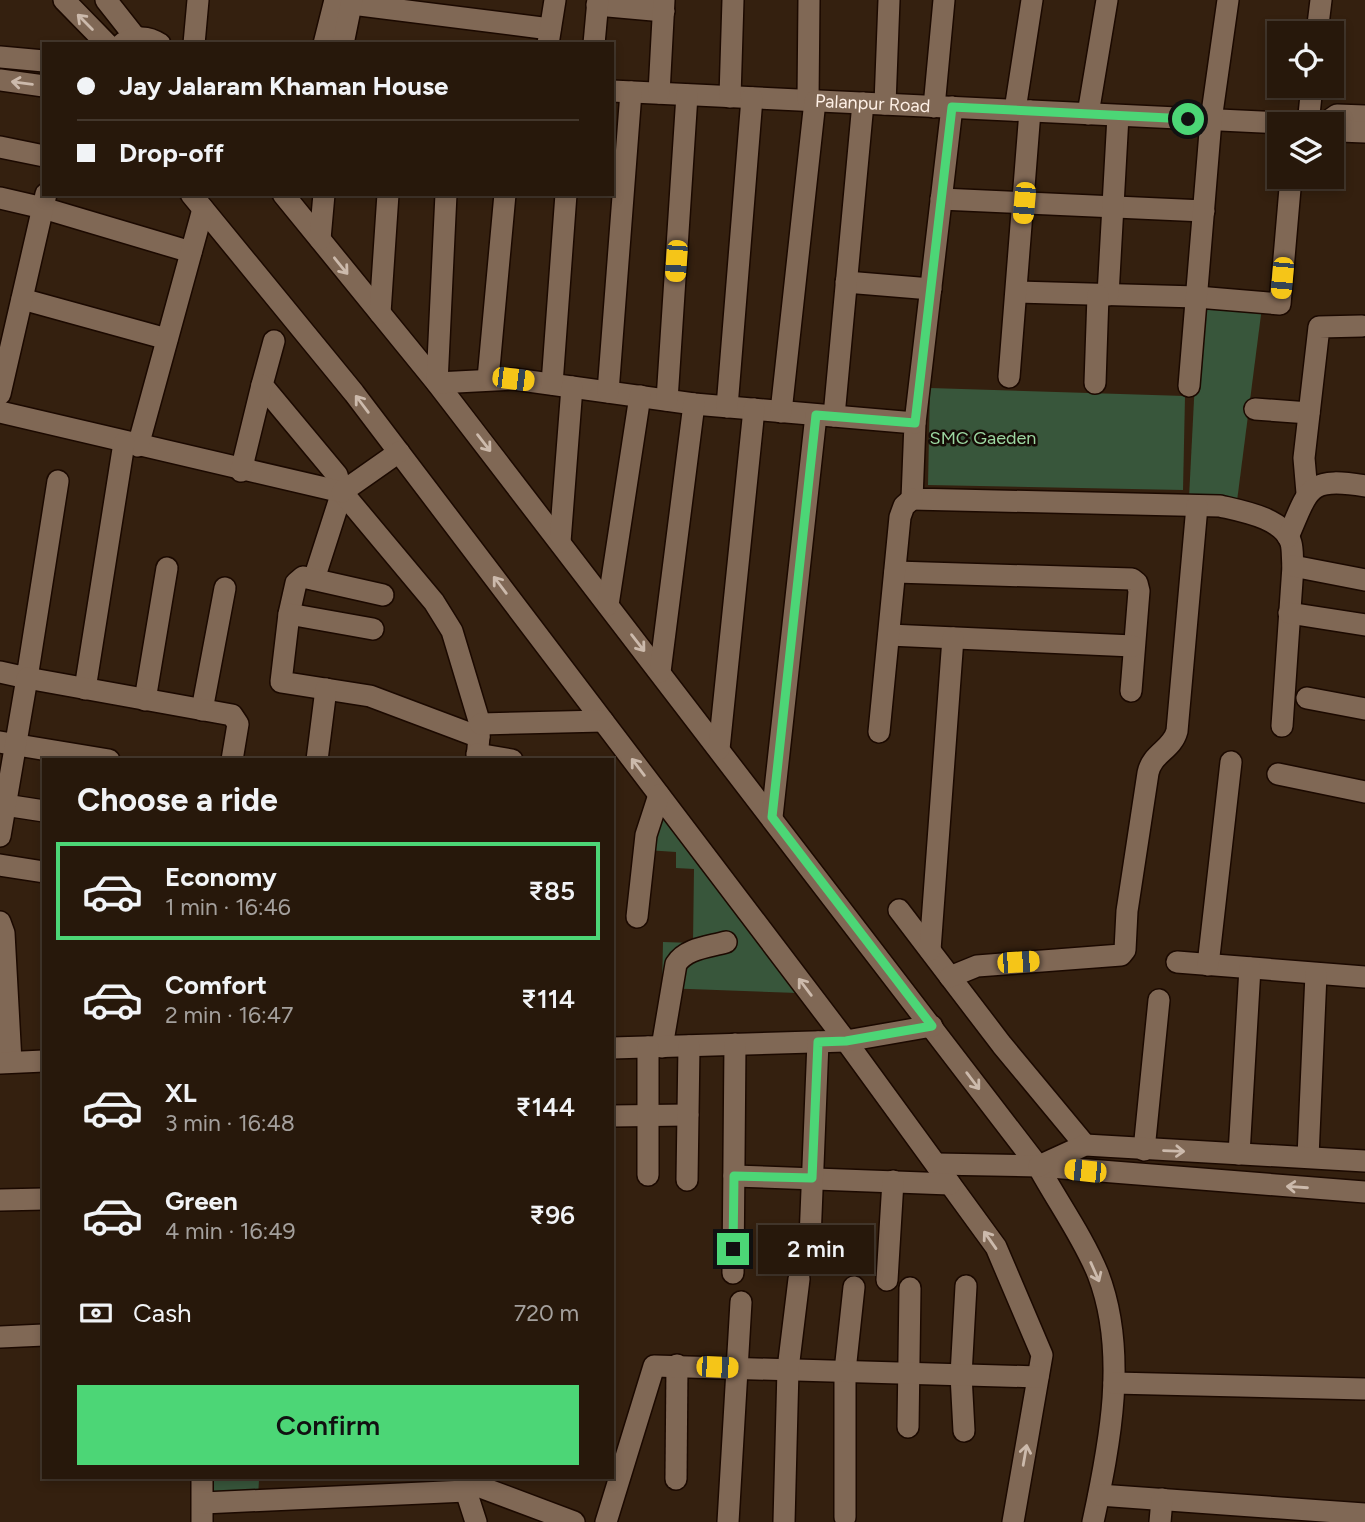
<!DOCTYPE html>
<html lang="en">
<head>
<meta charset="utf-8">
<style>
  body { margin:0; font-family:Figtree,sans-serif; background:#332519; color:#f1f3f6; height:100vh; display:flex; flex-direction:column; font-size:26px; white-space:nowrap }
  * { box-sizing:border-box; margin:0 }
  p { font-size:23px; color:#a4a09d }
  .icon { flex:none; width:38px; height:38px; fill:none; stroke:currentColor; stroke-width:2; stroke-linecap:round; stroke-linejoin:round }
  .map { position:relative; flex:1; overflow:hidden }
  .drawer { position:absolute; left:42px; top:758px; width:572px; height:721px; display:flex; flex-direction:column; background:#27180b; border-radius:0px; box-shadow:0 4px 10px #0003,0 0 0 2px #43372c }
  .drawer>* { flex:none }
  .hud { position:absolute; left:42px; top:42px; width:572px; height:154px; border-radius:0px; box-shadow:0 4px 10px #0003,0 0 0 2px #43372c; display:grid; align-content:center; height:154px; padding:0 35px; background:#27180b }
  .fabs { position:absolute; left:1267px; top:21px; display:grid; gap:14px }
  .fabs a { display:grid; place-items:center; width:77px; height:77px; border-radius:0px; background:#27180b; box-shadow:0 4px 10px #0003,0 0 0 2px #43372c; font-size:35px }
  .end { position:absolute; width:32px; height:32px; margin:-16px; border:9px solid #4cd676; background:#111; box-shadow:0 0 0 4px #111 }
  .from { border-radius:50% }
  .bubble { position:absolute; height:49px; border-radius:0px; background:#27180b; box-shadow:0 4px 10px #0003,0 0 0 2px #43372c; font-size:23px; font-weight:600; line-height:49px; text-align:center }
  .car { position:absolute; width:21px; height:42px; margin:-21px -10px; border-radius:9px; box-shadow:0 0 5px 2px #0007; background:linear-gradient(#f5c518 24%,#345 0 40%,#f5c518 0 76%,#345 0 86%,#f5c518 0) }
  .hud b { display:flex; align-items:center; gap:24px; height:66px; font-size:26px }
  .hud b+b { border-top:2px solid #43372c }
  .hud i { width:18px; height:18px; background:#f1f3f6 }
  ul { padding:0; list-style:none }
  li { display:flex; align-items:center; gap:21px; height:98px; margin:0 14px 10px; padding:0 21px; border:4px solid transparent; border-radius:0px }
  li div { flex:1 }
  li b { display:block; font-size:26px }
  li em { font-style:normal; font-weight:600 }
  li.current { border-color:#4cd676 }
  li>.icon { width:63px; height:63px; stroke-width:1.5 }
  h2 { padding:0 35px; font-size:32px; line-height:84px }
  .pay { display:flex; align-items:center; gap:18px; height:77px; padding:0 35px; font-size:26px }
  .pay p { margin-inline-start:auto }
  .button { display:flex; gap:14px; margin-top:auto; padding:14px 35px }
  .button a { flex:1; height:80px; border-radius:0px; background:#4cd676; color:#111; font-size:28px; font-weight:600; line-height:80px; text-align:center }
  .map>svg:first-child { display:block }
  .green { fill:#38563b }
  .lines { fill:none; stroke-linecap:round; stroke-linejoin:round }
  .minor-casing { stroke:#1b0900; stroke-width:24 }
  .minor { stroke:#806855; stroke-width:21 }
  .oneway { stroke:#ccbaac }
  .route { stroke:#4cd676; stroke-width:9 }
  .labels { text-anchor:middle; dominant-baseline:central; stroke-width:5; stroke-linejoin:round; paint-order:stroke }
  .street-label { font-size:18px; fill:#fef0e6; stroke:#150c06 }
  .park-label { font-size:18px; fill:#9cd7a1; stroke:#150c06 }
</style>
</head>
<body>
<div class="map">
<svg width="1365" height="1522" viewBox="0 0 1365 1522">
  <rect width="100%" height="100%" fill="#34200f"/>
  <g class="green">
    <path d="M1199 302 1262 307 1237 501 1189 498Z"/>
    <path d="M930 388 1185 396 1183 490 928 485Z"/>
    <path d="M659 801 798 993 662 988 663 942 693 943 694 869 676 868V852L646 850Z"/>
    <path d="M206 1477H316L259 1480 258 1497 206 1499Z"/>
  </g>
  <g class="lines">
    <g class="minor-casing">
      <g id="minor">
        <path d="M64 0 107 44"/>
        <path d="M106 0 136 38"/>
        <path d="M352 4 550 29"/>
        <path d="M597 5 664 11"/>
        <path d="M1317 33 1321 0"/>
        <path d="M123 43C135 36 148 36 160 44"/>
        <path d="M194 44 198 0"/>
        <path d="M324 44 335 0"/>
        <path d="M343 44 352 0"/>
        <path d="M548 44 555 0"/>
        <path d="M594 44 598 0"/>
        <path d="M0 57 44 61"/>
        <path d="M0 80 44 86"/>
        <path id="s1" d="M612 91 1302 124"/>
        <path d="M659 93 664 0"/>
        <path d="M730 97 733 0"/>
        <path d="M808 100 809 0"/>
        <path d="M885 104 889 0"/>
        <path d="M934 107 944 0"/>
        <path d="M1015 110 1032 0"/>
        <path d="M1088 114 1107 0"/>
        <path d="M1308 124 1312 86"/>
        <path d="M1324 124 1337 115 1365 116"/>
        <path d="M1332 128 1340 131 1365 132"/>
        <path d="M0 147 44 156"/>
        <path d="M191 194 354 393 846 1041 996 1247 1042 1355 1013 1522"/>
        <path d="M283 194 437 383 1038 1166C1057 1201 1083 1237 1098 1274 1128 1352 1110 1443 1093 1522"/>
        <path d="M446 194 437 383 514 379 694 404 915 423 912 499 1220 506C1241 511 1284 518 1291 543 1293 550 1292 559 1293 566L1282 726"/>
        <path d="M0 198 43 208 191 252"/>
        <path d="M941 199 1204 211"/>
        <path d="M320 239 324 194"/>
        <path d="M846 282 931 289"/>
        <path d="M1017 292 1197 297 1280 304 1291 177"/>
        <path d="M1108 295 1118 116"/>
        <path d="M22 299 167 339"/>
        <path d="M380 313 388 194"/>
        <path d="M274 341 262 385 337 475 342 492 314 579"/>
        <path d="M1009 377 1030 111"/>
        <path d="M488 379 505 194"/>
        <path d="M1095 383 1098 295"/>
        <path d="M552 384 566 194"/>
        <path d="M1189 386 1211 120 1228 0"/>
        <path d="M608 392 631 92"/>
        <path d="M0 394 46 194"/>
        <path d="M667 400 687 95"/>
        <path d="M727 407 752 98"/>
        <path d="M1255 409 1309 413"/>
        <path d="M0 412 342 492 434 602 452 631 480 724 477 760"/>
        <path d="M781 412 815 101"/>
        <path d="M834 416 863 103"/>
        <path d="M915 423 952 107"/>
        <path d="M138 446 203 209"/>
        <path d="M241 471 262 385"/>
        <path d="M342 492 399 452"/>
        <path d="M1307 493 1304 458 1319 327 1362 326"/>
        <path d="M1288 537C1309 489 1307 476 1365 486"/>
        <path d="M560 542 572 387"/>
        <path d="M1293 566 1365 580"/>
        <path d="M895 572 1132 579 1137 583 1139 591 1131 691"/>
        <path d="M608 605 640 396"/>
        <path d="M1289 613 1365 625"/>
        <path d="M289 614 296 583 303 577 383 595"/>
        <path d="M373 629 289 614 281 682 370 696 479 737"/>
        <path d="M889 635 1133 646"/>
        <path d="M0 672 27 678 58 481"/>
        <path d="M660 672 694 404"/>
        <path d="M85 689 124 443"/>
        <path d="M1307 698 1365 709"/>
        <path d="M145 700 167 568"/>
        <path d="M202 710 225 588"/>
        <path d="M480 724 603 721"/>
        <path d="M879 732 900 517 904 506 912 499"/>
        <path d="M0 742 109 760"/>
        <path d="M719 749 754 409"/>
        <path d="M477 754 512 760"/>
        <path d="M317 760 326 689"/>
        <path d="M1278 774 1365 792"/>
        <path d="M5 805 44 811"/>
        <path d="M772 817 816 415"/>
        <path d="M0 836 27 678 232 715 238 724 232 760"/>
        <path d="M0 865 44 872"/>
        <path d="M899 910 1002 1045 1085 1145"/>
        <path d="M637 917 646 835 659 795"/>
        <path d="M0 922 4 933 11 1062"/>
        <path d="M930 950 953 638"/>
        <path d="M1177 962 1365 977"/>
        <path d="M1208 965 1231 762"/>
        <path d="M950 977 977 966 1121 955 1125 950 1127 911 1148 773C1152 753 1172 750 1177 731L1197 506"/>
        <path d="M662 1047 676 964C686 948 709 947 726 942"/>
        <path d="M612 1048 846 1041 932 1026"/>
        <path d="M0 1063 44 1061"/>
        <path d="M612 1116 688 1115"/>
        <path d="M1144 1150 1159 1000"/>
        <path d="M1239 1154 1250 968"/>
        <path d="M1308 1157 1316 974"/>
        <path d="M936 1164 1038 1166 1365 1192"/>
        <path d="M1039 1166 1085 1145 1365 1161"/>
        <path d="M648 1175V1047"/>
        <path d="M734 1176 950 1184"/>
        <path d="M687 1180 689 1046"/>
        <path d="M0 1200 44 1199"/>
        <path d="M809 1264 818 1042"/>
        <path d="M733 1273 735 1044"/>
        <path d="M887 1280 893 1181"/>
        <path d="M0 1337 44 1335"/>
        <path d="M1114 1383 1365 1389"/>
        <path d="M908 1427 910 1288"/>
        <path d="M964 1431 961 1375 966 1286"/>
        <path d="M202 1477V1522"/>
        <path d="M467 1479 466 1491 476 1522"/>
        <path d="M676 1479 677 1365"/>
        <path d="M467 1482 574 1522"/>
        <path d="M1099 1495 1365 1514"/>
        <path d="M203 1503 466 1491"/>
        <path d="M845 1517V1371L854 1287"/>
        <path d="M606 1522 654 1366 1038 1377"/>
        <path d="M728 1522 741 1302"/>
        <path d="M784 1522 788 1369 799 1279"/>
        <path d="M1160 1522 1162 1499"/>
      </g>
    </g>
    <use href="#minor" class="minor"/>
  </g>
  <defs><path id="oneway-shaft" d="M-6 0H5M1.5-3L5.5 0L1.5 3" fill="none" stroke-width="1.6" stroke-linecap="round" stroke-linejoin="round" transform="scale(1.75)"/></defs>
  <g class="oneway">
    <use href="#oneway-shaft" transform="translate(85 22) rotate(-135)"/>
    <use href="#oneway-shaft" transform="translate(22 83) rotate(-173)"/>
    <use href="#oneway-shaft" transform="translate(341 266) rotate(51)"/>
    <use href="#oneway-shaft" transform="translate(362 404) rotate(-127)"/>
    <use href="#oneway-shaft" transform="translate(484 443) rotate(52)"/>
    <use href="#oneway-shaft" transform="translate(500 585) rotate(-127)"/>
    <use href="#oneway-shaft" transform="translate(638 643) rotate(52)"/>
    <use href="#oneway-shaft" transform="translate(638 767) rotate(-127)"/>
    <use href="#oneway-shaft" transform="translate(805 987) rotate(-127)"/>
    <use href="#oneway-shaft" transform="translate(973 1081) rotate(53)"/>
    <use href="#oneway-shaft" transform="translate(1174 1151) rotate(2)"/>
    <use href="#oneway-shaft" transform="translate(1297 1187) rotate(-176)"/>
    <use href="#oneway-shaft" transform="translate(990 1240) rotate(-125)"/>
    <use href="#oneway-shaft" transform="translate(1095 1272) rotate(66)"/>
    <use href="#oneway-shaft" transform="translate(1025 1455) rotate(-80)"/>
  </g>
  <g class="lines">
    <path class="route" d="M733 1249 734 1176 812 1178 818 1042 846 1041 932 1026 772 817 816 415 915 423 952 107 1188 119"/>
  </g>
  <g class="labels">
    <g class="street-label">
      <text stroke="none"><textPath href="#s1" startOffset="261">Palanpur Road</textPath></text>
    </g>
    <g class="park-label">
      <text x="983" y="438">SMC Gaeden</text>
    </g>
  </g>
</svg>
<div class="fabs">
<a><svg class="icon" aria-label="locate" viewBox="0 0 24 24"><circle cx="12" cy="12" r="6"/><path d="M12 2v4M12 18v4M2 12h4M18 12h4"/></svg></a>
<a><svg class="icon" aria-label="layers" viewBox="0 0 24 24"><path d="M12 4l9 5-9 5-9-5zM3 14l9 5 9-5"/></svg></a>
</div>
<i class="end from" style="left:1188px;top:119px"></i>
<i class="end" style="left:733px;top:1249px"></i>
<div class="bubble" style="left:758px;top:1225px;width:116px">2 min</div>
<i class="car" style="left:1024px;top:203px;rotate:185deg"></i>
<i class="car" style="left:676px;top:261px;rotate:184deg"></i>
<i class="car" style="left:1282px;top:278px;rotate:185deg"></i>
<i class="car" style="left:513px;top:379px;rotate:97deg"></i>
<i class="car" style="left:1018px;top:962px;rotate:86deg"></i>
<i class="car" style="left:1085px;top:1171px;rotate:276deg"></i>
<i class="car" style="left:717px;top:1367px;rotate:92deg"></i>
<div class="hud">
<b><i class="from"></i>Jay Jalaram Khaman House</b>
<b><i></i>Drop-off</b>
</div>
<section class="drawer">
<h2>Choose a ride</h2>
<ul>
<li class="current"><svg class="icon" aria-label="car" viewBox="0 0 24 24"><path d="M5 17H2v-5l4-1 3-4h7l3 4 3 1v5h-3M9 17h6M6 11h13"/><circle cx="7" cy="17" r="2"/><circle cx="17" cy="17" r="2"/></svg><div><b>Economy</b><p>1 min · 16:46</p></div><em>₹85</em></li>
<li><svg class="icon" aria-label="car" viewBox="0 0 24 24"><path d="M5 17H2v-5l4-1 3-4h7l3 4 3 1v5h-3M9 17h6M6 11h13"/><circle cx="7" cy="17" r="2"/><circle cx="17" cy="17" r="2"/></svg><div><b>Comfort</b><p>2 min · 16:47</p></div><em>₹114</em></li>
<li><svg class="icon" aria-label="car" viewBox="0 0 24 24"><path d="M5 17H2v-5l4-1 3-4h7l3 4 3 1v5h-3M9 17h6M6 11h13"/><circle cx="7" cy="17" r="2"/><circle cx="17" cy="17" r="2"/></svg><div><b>XL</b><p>3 min · 16:48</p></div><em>₹144</em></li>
<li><svg class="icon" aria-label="car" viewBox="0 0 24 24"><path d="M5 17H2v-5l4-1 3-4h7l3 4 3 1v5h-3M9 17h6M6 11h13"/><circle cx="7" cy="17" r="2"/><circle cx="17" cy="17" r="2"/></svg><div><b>Green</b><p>4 min · 16:49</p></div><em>₹96</em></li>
</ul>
<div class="pay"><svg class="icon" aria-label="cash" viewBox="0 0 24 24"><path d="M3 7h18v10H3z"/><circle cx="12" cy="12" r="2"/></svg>Cash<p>720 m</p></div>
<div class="button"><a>Confirm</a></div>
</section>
</div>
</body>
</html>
